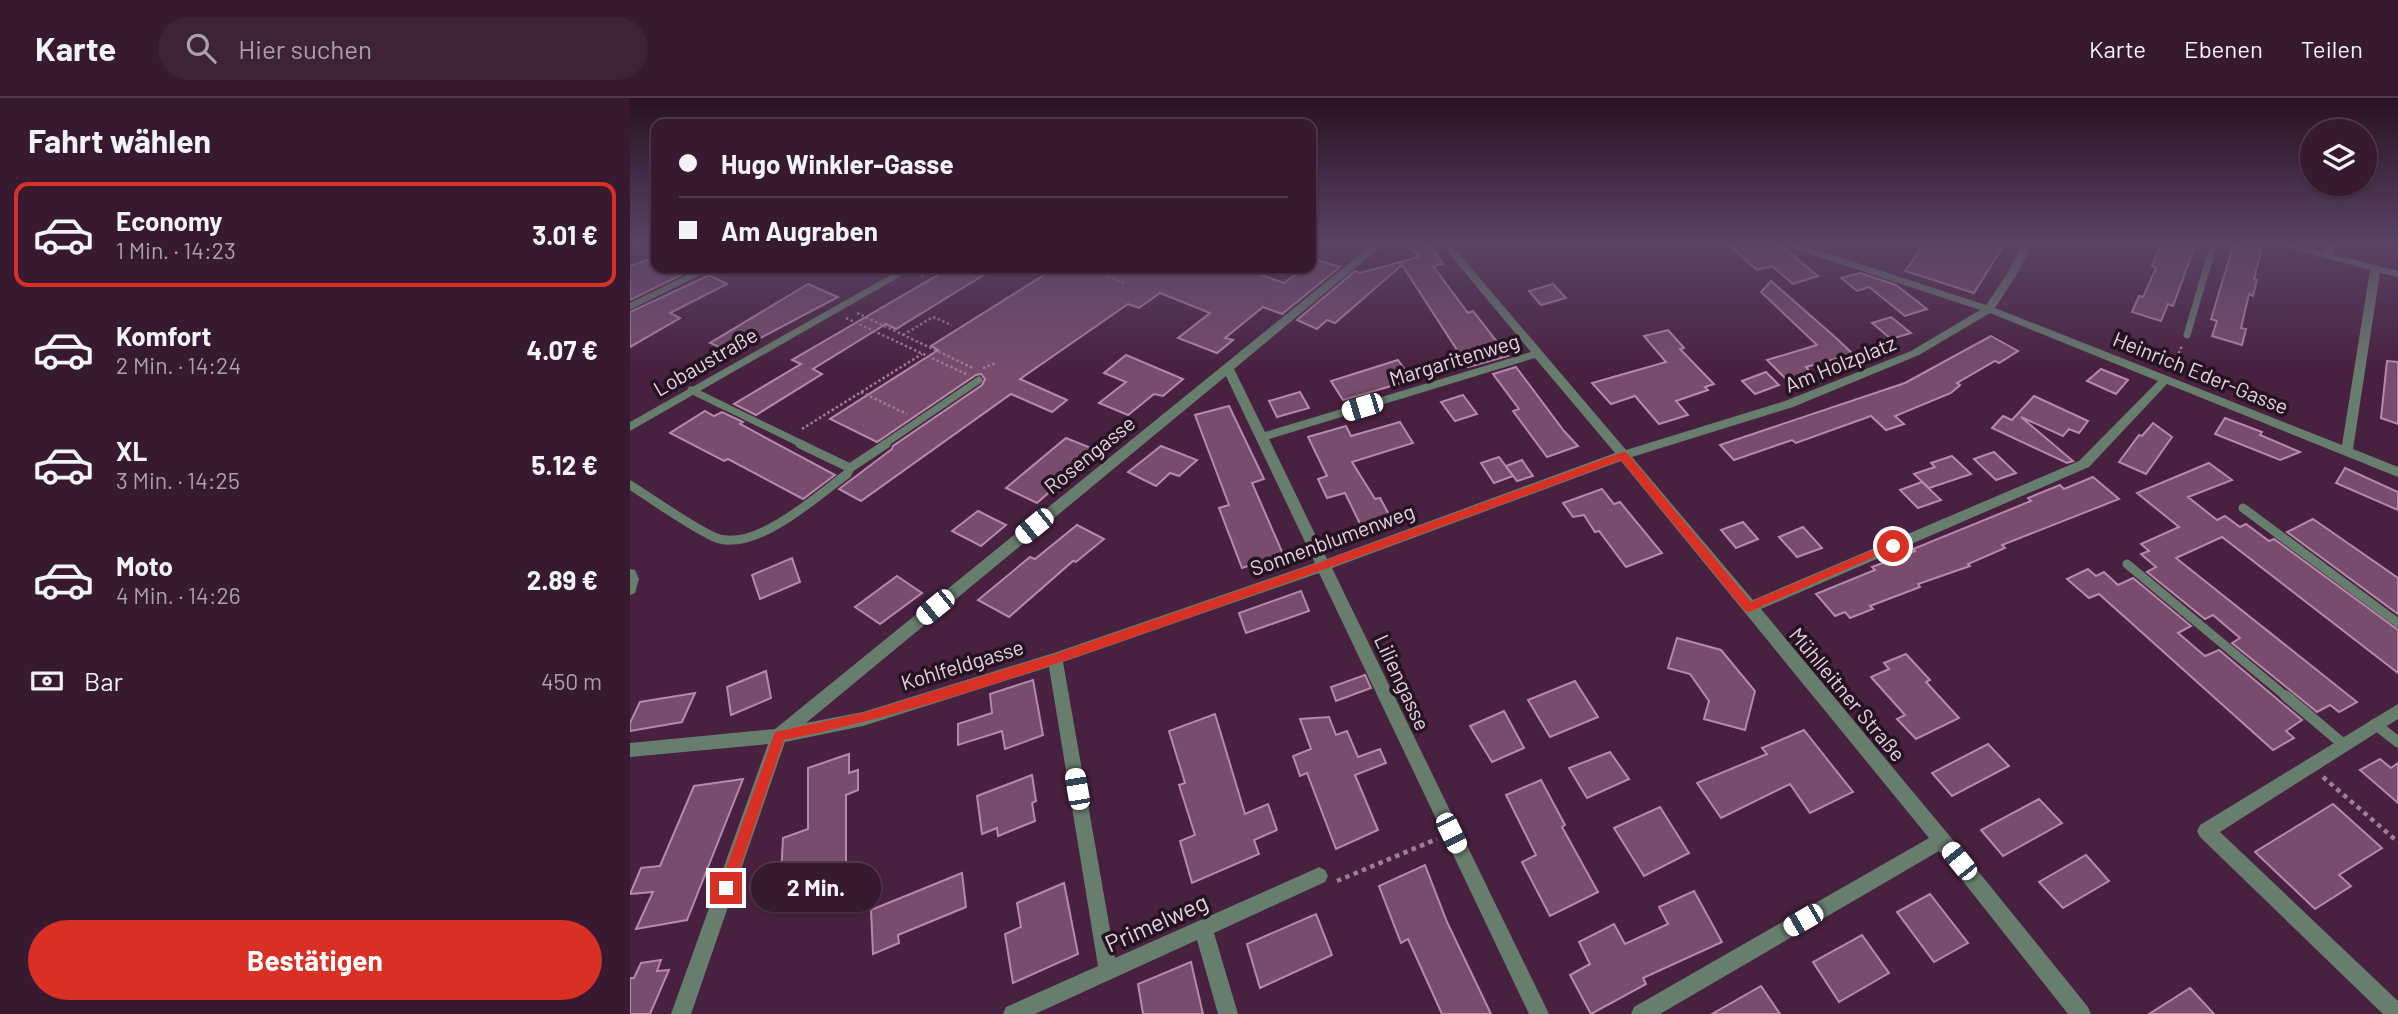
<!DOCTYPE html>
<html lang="de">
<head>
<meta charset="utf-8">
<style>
  body { margin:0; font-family:Barlow,sans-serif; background:#3e2238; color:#f1f3f6; height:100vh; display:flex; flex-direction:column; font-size:26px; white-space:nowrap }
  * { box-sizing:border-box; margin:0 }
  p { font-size:23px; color:#aaa0ab }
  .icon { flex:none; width:38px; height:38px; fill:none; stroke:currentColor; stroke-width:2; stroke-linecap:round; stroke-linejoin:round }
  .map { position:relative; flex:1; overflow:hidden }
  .side { display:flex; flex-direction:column; background:#371930; width:630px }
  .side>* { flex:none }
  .guide { position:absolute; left:21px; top:21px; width:665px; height:154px; border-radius:14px; box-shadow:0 2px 5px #0004,0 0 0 2px #51384c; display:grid; align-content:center; height:154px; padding:0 28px; background:#371930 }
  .tools { position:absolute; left:1670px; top:21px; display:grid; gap:14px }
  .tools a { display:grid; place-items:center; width:77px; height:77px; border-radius:50%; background:#371930; box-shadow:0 2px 5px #0004,0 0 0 2px #51384c; font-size:35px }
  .end { position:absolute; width:32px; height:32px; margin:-16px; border:9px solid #d93025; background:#fff; box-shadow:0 0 0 4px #fff }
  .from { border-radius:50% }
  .bubble { position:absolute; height:49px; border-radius:24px; background:#371930; box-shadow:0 2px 5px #0004,0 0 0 2px #51384c; font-size:23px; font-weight:700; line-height:49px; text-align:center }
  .car { position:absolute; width:21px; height:42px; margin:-21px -10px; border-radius:9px; box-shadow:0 0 5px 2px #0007; background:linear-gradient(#fff 24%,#345 0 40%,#fff 0 76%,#345 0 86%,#fff 0) }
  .guide b { display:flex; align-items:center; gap:24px; height:66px; font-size:26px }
  .guide b+b { border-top:2px solid #51384c }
  .guide i { width:18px; height:18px; background:#f1f3f6 }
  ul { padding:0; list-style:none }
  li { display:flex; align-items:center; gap:21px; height:105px; margin:0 14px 10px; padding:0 14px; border:4px solid transparent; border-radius:14px }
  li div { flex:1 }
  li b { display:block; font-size:26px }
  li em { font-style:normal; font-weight:700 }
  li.on { border-color:#d93025 }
  li>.icon { width:63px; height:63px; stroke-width:1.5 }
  h2 { padding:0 28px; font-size:32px; line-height:84px }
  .pay { display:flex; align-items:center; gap:18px; height:77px; padding:0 28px; font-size:26px }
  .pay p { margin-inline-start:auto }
  .action { display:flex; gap:14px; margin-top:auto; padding:14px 28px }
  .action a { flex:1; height:80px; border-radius:42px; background:#d93025; color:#fff; font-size:28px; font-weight:700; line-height:80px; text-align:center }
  header { display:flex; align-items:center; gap:42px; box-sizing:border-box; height:98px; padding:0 35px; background:#371930; border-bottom:2px solid #51384c }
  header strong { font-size:33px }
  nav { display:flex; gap:38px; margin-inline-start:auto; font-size:24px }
  .search { width:490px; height:63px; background:#3e2238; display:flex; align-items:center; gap:18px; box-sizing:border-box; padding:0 24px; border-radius:38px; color:#aaa0ab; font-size:26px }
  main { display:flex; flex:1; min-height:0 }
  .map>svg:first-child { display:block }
  .building { fill:#774c6d; stroke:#b888ac; stroke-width:2 }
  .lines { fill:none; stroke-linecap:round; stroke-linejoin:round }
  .path-far1 { stroke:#9f7f97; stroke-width:2.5; stroke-dasharray:2.5 2.5; stroke-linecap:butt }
  .path { stroke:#9f7f97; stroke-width:4.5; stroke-dasharray:4.5 4.5; stroke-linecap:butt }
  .service-far2 { stroke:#677d6e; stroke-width:7 }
  .service-far1 { stroke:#677d6e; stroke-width:9 }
  .service { stroke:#677d6e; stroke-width:11 }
  .minor { fill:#677d6e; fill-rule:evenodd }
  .route { fill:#d93025 }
  .labels { text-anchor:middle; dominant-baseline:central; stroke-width:7; stroke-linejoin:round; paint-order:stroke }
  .street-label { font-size:21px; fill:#e9cfe2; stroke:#241320 }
  .near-street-label { font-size:24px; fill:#e9cfe2; stroke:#241320 }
</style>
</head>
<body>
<header>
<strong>Karte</strong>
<div class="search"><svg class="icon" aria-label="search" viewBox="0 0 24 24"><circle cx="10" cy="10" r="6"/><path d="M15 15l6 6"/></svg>Hier suchen</div>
<nav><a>Karte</a><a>Ebenen</a><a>Teilen</a></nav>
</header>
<main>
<section class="side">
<h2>Fahrt wählen</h2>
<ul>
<li class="on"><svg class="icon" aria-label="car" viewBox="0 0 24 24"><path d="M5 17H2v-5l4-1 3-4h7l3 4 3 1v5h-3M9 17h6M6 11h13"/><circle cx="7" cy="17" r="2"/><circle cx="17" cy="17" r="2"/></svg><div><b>Economy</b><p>1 Min. · 14:23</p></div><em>3.01 €</em></li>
<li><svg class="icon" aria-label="car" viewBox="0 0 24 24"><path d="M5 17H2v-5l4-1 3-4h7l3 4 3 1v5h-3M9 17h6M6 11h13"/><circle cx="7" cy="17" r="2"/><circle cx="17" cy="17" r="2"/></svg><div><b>Komfort</b><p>2 Min. · 14:24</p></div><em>4.07 €</em></li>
<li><svg class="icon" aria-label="car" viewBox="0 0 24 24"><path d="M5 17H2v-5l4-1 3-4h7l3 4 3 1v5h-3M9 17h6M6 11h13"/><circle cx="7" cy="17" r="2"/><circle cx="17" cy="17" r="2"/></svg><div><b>XL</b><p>3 Min. · 14:25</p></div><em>5.12 €</em></li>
<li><svg class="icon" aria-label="car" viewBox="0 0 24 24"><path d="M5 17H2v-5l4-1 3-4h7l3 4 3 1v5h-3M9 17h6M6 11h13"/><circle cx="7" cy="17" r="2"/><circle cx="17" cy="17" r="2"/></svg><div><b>Moto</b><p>4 Min. · 14:26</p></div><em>2.89 €</em></li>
</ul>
<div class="pay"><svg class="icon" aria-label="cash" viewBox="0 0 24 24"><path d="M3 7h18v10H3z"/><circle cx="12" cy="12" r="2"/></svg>Bar<p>450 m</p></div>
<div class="action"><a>Bestätigen</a></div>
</section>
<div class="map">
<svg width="1768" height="916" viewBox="0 0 1768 916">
  <rect width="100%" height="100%" fill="#492140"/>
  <g class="building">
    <path d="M778 145H798L813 166 803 168 838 215 843 213 878 258 838 269 772 167 705 225 697 222 687 231 667 222 725 173 730 175 789 159Z"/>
    <path d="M1096 145H1148L1188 178 1163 186 1142 168 1127 172Z"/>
    <path d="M1295 145H1375L1344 195 1275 173Z"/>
    <path d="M1532 145H1566L1543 208 1538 206 1531 223 1502 214 1509 198 1513 199 1526 170 1522 168Z"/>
    <path d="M1604 145H1633L1624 181 1627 182 1623 198 1619 196 1611 230 1616 231 1612 247 1582 238 1587 223 1581 221Z"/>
    <path d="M26 159V170H57L59 173 0 202V168Z"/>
    <path d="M684 161 710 169 652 216 633 209 595 240 603 242 587 255 548 240 580 215 530 195 509 210 498 206 390 281 437 302 422 314 381 296 231 403 209 391 262 351 263 348 352 287 355 281 351 276 346 277 247 344 200 321 308 252 301 248 425 170H611L654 185 674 170H681V164Z"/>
    <path d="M320 170H365L266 231 256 226 183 271 192 276 126 317 104 306 171 266 162 262Z"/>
    <path d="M1230 175 1266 187 1297 211 1275 218 1239 189 1227 193 1211 180Z"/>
    <path d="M79 177 97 186 40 215 50 220 0 249V214Z"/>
    <path d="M1141 183 1205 239 1223 256 1176 269 1181 275 1157 282 1137 262 1187 247 1131 194Z"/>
    <path d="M178 186 208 199 102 255 80 245Z"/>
    <path d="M923 186 936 200 911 207 899 193Z"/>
    <path d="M1261 219 1281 235 1261 241 1242 225Z"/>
    <path d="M1038 232 1054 250 1050 251 1084 286 1075 289 1078 292 1046 303 1058 317 1029 326 1005 298 981 306 962 285 1036 264 1014 238Z"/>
    <path d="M1361 238 1388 253 1369 265 1365 263 1327 285 1330 287 1321 295 1265 318 1274 326 1256 332 1241 318 1166 345 1162 342 1104 362 1090 347 1275 285Z"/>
    <path d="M496 257 553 281 533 298 524 296 498 317 469 305 496 284 474 275Z"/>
    <path d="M768 262 782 282 713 302 701 283Z"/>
    <path d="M1757 263 1768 264V326L1751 320Z"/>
    <path d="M886 269 934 333 948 348 917 359 883 313 889 311 863 276Z"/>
    <path d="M1471 271 1498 282 1486 296 1457 283Z"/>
    <path d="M1136 274 1149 287 1125 296 1112 283Z"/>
    <path d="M670 294 679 310 647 319 639 303Z"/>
    <path d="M833 297 847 316 825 323 811 304Z"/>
    <path d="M1404 298 1458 323 1449 335 1439 331 1433 338 1391 319 1443 363 1437 365 1362 330 1373 318 1382 322Z"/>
    <path d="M599 308 634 381 622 385 653 456 612 470 589 410 599 407 565 317Z"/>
    <path d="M75 313 84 318 92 314 113 324 110 326 205 377 173 401 98 361 94 363 40 335Z"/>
    <path d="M1595 320 1632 334 1630 337 1670 354 1650 362 1585 336Z"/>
    <path d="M770 324 783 345 722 364 745 401 750 400 763 424 734 434 715 395 697 400 688 381 697 378 678 339 716 328 721 338Z"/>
    <path d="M1523 325 1542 339 1516 376 1489 364 1509 337 1512 338Z"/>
    <path d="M436 340 466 352 407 405 376 390Z"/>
    <path d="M531 348 567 362 549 378 540 375 526 388 498 374Z"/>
    <path d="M1364 354 1386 375 1366 382 1344 361Z"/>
    <path d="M1322 358 1341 376 1299 390 1284 376 1305 369 1301 365Z"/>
    <path d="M869 359 883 378 864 385 851 365Z"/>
    <path d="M892 362 903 378 887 383 876 368Z"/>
    <path d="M1579 365 1602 382 1558 399 1587 422 1595 418 1610 429 1616 426 1639 443 1644 441 1768 532V575L1592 439 1546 460 1727 604 1709 614 1700 607 1687 614 1602 545 1610 540 1583 517 1575 521 1517 474 1526 469 1511 456 1519 453 1511 446 1549 429 1507 395Z"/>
    <path d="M1715 370 1768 394V412L1706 385Z"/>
    <path d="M1463 379 1489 401 1372 447 1375 450 1338 466 1340 468 1288 486 1290 489 1240 508 1243 511 1220 520 1215 514 1205 518 1186 496 1245 472 1242 469 1285 453 1283 451 1401 403 1398 400 1430 387 1434 391Z"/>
    <path d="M1292 384 1311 402 1288 410 1270 392Z"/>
    <path d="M972 391 984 406 990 404 1032 455 996 469 969 433 965 434 954 417 943 419 933 405Z"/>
    <path d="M348 413 376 427 351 448 322 433Z"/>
    <path d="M1683 421 1768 480V516L1657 434Z"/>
    <path d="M1113 424 1128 441 1106 450 1091 432Z"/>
    <path d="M447 427 474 441 446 464 443 463 379 519 348 502 400 459 405 461Z"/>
    <path d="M1173 429 1192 450 1167 459 1149 439Z"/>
    <path d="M162 460 170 484 130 501 122 477Z"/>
    <path d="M1458 471 1466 478 1474 474 1488 487 1503 480 1561 528 1548 535 1575 558 1589 552 1672 622 1656 633 1664 640 1643 652 1469 496 1459 500 1437 481Z"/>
    <path d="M267 478 292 495 250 526 225 509Z"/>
    <path d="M671 493 679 513 616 535 609 515Z"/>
    <path d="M1047 540 1091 552 1125 593 1115 632 1074 621 1079 603 1060 576 1038 570Z"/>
    <path d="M1276 556 1300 582 1296 584 1329 620 1286 641 1267 621 1275 617 1241 579 1259 571 1254 565Z"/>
    <path d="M136 573 141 600 101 617 97 589Z"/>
    <path d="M735 577 741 590 706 603 701 589Z"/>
    <path d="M403 582 413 637 375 651 372 633 328 647V626L362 615 360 596Z"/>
    <path d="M945 583 968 619 920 639 898 602Z"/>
    <path d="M65 595 52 624 0 633V625L10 604Z"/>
    <path d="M874 613 894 650 862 664 840 628Z"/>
    <path d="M585 616 615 716 638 706 647 732 624 742 629 756 562 785 550 743 565 737 549 687 555 685 539 633Z"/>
    <path d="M699 619 706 637 717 633 728 659 750 651 756 665 725 677 748 732 706 751 677 675 670 678 663 658 681 651 670 621Z"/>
    <path d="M1174 632 1223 694 1180 715 1160 686 1091 720 1067 685 1137 656 1132 650Z"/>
    <path d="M1358 646 1379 668 1322 698 1302 675Z"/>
    <path d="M980 654 999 681 957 700 939 670Z"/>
    <path d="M219 656V675L228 672V692L216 697V766L176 780V769L151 778 153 740 178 731V670Z"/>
    <path d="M1750 661 1761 670 1768 665V705L1730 672Z"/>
    <path d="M402 677 406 703 402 705 405 723 368 738 367 730 352 736 347 698Z"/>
    <path d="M113 681 57 822 6 831 23 794 0 796 11 770 30 768 64 688Z"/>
    <path d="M911 682 935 727 932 729 968 794 920 818 892 764 906 757 876 697Z"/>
    <path d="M1409 701 1432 725 1373 758 1351 732Z"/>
    <path d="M1703 706 1752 750 1709 777 1721 788 1685 811 1625 754Z"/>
    <path d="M1030 709 1059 755 1014 778 984 730Z"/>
    <path d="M1456 757 1479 783 1433 810 1409 784Z"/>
    <path d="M795 767 817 824 861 916H812L778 841 771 845 749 788Z"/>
    <path d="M332 775 336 809 268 837 269 845 243 856 241 812Z"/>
    <path d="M434 785 448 856 383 885 375 836 391 829 387 805Z"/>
    <path d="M1064 793 1092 844 1013 880 1016 886 961 916 940 877 960 866 949 844 984 826 995 846 1038 826 1029 809Z"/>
    <path d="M1300 796 1338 845 1304 864 1267 814Z"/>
    <path d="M686 816 702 857 630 890 617 846Z"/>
    <path d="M1232 837 1259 875 1209 904 1183 864Z"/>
    <path d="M31 862 27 873 39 872 20 916H0V880H4L11 865Z"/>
    <path d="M561 864 573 916H513L508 886Z"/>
    <path d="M1131 888 1150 916H1082Z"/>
    <path d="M1560 890 1584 916H1519Z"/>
  </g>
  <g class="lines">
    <g class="path-far1">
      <path d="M475 170 476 178 494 185"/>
      <path d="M291 178 306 170"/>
      <path d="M227 215 343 270"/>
      <path d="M216 220 336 276"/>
      <path d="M273 237 303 219 322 227"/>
      <path d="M1542 269 1552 248"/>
      <path d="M353 270 366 265"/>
      <path d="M231 294 277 316"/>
      <path d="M172 331 292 256"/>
    </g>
    <g class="path">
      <path d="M1693 679 1768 744"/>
      <path d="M707 783 807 741"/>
    </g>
    <g class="service-far2">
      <path d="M1557 237 1584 145"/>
      <path d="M61 292 174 347"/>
      <path d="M253 347 349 282"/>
    </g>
    <g class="service-far1">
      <path d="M170 346 220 370"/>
      <path d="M0 387C27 404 55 425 84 439 123 457 187 398 217 376L220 370 256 346"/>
      <path d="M1613 410 1768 525"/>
      <path d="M1497 466 1658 600"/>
    </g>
    <g class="service">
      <path d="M1656 598 1713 646"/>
      <path d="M1745 626 1768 644"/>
    </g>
    <g class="minor">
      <path d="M744 145H755L604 271 635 334 901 254 810 145H820L996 352 1155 303 1281 253 1350 212 1153 147 1152 145H1166L1356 207 1377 176 1393 145H1403L1387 176 1365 210 1712 347 1740 172 1640 145H1656L1693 154 1697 145H1707L1703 156 1768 173V179L1750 175 1723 351 1768 369V379L1537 286 1459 369 1131 511 1318 736 1458 909 1461 916H1438L1309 753 1030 916H1001L1004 909 1299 740 991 363 702 470 919 916H899L689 475 433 564 485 860 683 772 689 769 695 772 698 778 695 784 584 835 608 916H588L567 842 405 916H373L376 909 468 868 419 569 233 628 155 644 61 916H41L138 646 0 659V645L145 631ZM1360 215 1528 283 1449 363 1123 502 1002 359 1163 309 1289 257ZM905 260 985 355 697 461 639 341ZM596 278 685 465 424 555 233 614 176 625Z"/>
      <path d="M71 170H84L0 212V205Z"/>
      <path d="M273 170H285L0 333V324Z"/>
      <path d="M0 471 5 472 9 481 5 495 0 497Z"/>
      <path d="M1768 606V621L1590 734 1768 903V916H1753L1570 739 1567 733 1570 727Z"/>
    </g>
  </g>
  <linearGradient id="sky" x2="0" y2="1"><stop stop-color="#281223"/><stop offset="0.53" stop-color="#594364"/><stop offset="1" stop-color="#594364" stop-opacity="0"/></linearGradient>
  <rect width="1768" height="273" fill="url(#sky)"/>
  <path class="route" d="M993 354 997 355 1121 504 1259 445 1263 444 1269 448 1119 514 1115 513 991 362C837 419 684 476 529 530 406 573 282 616 154 642L103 790 101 795 96 797 91 795 89 790 145 634 233 615 425 556 691 464Z"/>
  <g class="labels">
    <g class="street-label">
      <text transform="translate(824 261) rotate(-17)">Margaritenweg</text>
      <text transform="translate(75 263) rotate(-30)">Lobaustraße</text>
      <text transform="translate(1210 265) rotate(-22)">Am Holzplatz</text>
      <text transform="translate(1571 274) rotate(22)">Heinrich Eder-Gasse</text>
      <text transform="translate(459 356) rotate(-39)">Rosengasse</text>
      <text transform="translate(702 441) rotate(-20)">Sonnenblumenweg</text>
      <text transform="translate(332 566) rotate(-17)">Kohlfeldgasse</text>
      <text transform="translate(773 584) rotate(65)">Liliengasse</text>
      <text transform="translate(1218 596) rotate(50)">Mühlleitner Straße</text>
    </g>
    <g class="near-street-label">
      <text transform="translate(526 824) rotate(-24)">Primelweg</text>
    </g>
  </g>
</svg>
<div class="tools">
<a><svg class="icon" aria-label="layers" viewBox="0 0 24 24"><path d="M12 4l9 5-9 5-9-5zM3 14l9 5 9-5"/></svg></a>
</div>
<i class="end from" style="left:1263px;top:448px"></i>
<i class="end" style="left:96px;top:790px"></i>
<div class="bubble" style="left:121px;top:765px;width:130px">2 Min.</div>
<i class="car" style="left:732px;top:309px;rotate:253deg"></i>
<i class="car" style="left:404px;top:428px;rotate:231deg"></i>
<i class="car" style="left:305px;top:509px;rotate:231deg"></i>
<i class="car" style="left:447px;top:691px;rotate:350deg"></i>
<i class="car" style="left:821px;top:735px;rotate:154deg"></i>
<i class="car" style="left:1329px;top:763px;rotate:321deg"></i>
<i class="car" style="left:1173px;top:822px;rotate:240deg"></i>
<div class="guide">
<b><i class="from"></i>Hugo Winkler-Gasse</b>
<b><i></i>Am Augraben</b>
</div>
</div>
</main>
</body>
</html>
